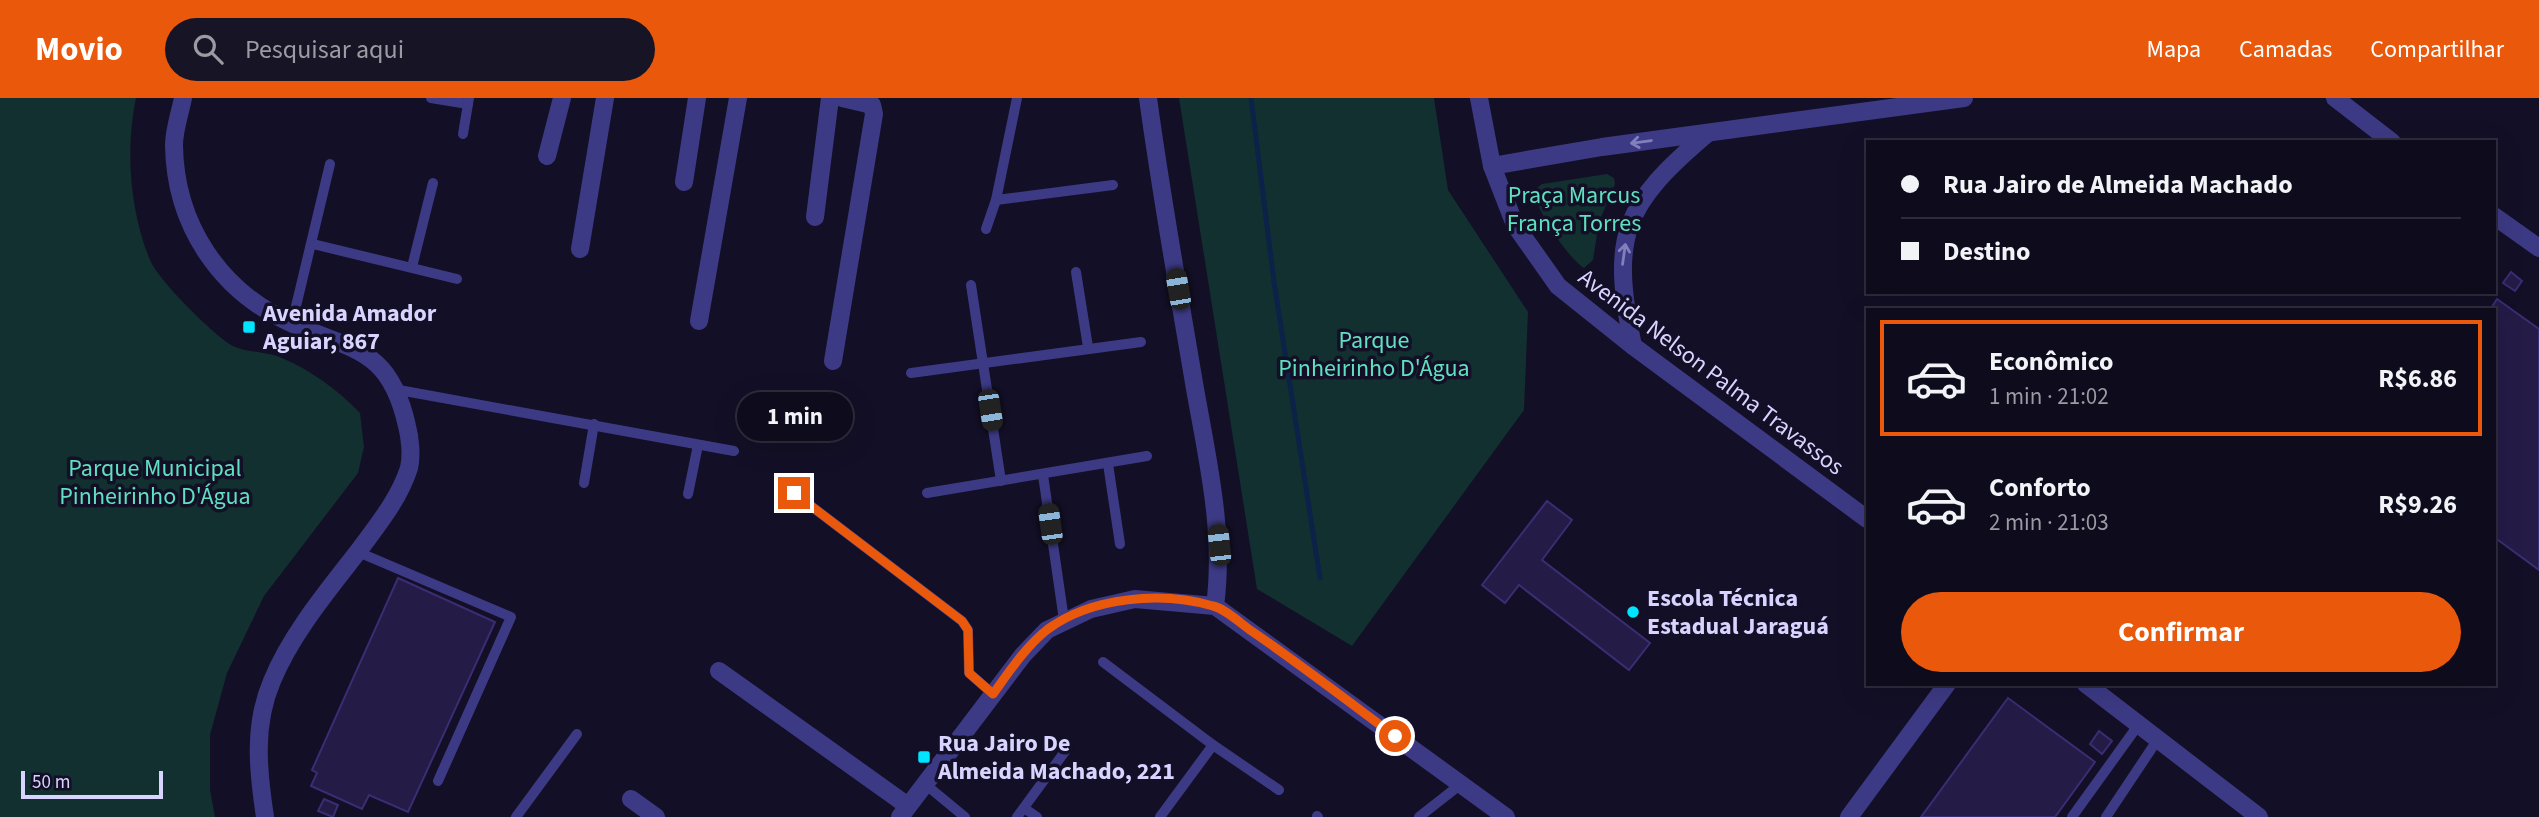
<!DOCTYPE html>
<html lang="pt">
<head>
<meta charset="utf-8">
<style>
  body { margin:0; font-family:"Source Sans 3",sans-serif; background:#171425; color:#f1f3f6; height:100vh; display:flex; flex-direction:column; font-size:26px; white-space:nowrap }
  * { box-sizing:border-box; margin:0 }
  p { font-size:23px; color:#9b9ba3 }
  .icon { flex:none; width:38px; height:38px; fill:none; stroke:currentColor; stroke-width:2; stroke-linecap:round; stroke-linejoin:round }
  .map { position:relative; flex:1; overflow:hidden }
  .panel { position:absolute; left:1866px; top:210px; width:630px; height:378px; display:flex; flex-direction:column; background:#0e0b1c; border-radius:0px; box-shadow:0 7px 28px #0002,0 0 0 2px #2e2b3b }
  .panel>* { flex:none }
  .hud { position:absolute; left:1866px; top:42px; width:630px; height:154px; border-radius:0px; box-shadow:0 7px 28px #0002,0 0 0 2px #2e2b3b; display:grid; align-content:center; height:154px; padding:0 35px; background:#0e0b1c }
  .scale { position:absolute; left:21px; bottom:18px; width:142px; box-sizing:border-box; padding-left:7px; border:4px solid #d9d4ff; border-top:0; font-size:19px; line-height:24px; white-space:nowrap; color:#d9d4ff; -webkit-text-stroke:5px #130f26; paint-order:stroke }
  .end { position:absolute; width:32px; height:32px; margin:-16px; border:9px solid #ea580c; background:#fff; box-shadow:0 0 0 4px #fff }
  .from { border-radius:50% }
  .bubble { position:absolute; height:49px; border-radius:24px; background:#0e0b1c; box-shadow:0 7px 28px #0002,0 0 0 2px #2e2b3b; font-size:23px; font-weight:700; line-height:49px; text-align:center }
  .car { position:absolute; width:21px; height:42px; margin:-21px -10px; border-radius:9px; box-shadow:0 0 5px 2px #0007; background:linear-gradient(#222 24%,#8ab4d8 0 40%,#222 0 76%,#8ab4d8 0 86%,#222 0) }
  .hud b { display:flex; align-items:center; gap:24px; height:66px; font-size:26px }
  .hud b+b { border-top:2px solid #2e2b3b }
  .hud i { width:18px; height:18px; background:#f1f3f6 }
  ul { padding:12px 0 0; list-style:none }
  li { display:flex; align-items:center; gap:21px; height:116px; margin:0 14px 10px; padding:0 21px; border:4px solid transparent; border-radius:0px }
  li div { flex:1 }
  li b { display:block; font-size:26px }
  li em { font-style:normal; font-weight:700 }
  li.on { border-color:#ea580c }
  li>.icon { width:63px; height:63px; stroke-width:1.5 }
  .button { display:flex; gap:14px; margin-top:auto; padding:14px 35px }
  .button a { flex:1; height:80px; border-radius:42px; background:#ea580c; color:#fff; font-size:28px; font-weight:700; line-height:80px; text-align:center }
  header { display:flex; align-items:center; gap:42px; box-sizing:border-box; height:98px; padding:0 35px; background:#ea580c; color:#fff }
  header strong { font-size:33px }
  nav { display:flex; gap:38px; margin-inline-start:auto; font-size:24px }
  .search { width:490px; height:63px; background:#171425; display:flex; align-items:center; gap:18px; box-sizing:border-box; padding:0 24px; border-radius:38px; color:#9b9ba3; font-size:26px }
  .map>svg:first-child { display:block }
  .green { fill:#12302f }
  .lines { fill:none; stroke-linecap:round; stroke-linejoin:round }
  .stream { stroke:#0c2248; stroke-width:5 }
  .building { fill:#241b47; stroke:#3b2d73; stroke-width:2 }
  .service { stroke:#3d3a85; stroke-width:10 }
  .minor { stroke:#3d3a85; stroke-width:18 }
  .tertiary { stroke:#3d3a85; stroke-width:18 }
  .oneway { stroke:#837fbc }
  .route { stroke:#ea580c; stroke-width:9 }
  .poi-dot { fill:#00e5ff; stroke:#130f26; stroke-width:2.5 }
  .labels { text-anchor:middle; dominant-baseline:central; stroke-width:7; stroke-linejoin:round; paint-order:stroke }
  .park-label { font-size:24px; fill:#5fe0c0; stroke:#130f26 }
  .poi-label { font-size:24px; font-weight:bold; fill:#d9d4ff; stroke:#130f26; text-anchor:start }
  .street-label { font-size:24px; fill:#d9d4ff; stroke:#130f26 }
</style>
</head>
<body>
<header>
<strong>Movio</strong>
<div class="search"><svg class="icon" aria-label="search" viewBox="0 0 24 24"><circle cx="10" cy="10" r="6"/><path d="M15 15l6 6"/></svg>Pesquisar aqui</div>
<nav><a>Mapa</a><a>Camadas</a><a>Compartilhar</a></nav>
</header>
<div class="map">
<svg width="2539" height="719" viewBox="0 0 2539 719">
  <rect width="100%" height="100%" fill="#130f26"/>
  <g class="green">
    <path d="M0 0H136C125 51 130 114 150 162 159 183 211 234 231 247 245 255 267 253 282 260 311 272 339 293 360 315L364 349 358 375 264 498 227 575 210 637V692L215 719H0Z"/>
    <path d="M1179 0H1434L1448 92 1528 214 1524 312 1352 548 1257 491Z"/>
    <path d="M1607 76 1614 80 1615 86 1599 124 1593 162 1584 170C1569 161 1534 110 1534 92L1542 86Z"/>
  </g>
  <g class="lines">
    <path class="stream" d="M1251 0 1274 184 1320 480"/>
  </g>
  <g class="building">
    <path d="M2511 174 2522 183 2515 193 2503 185Z"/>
    <path d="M2497 201 2539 231V472L2494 439V212H2490Z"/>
    <path d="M1547 403 1572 422 1542 462 1650 545 1629 572 1519 487 1505 505 1482 487Z"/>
    <path d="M398 480 495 524 408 714 369 697 362 711 311 688 317 675 312 672Z"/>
    <path d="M2008 600 2095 664 2055 719H1921Z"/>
    <path d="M2099 633 2112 643 2102 656 2090 646Z"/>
    <path d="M324 701 338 707 333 719 318 713Z"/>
  </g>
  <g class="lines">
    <g class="service">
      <path d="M431 0 468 6 469 0"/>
      <path d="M463 36 468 6"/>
      <path d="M996 102 1113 87"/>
      <path d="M986 131 996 102 1017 0"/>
      <path d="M313 146 457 181"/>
      <path d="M412 169 433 85"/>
      <path d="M1076 174 1088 249"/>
      <path d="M971 187 1001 383"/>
      <path d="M292 225 330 66"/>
      <path d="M911 275 1141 244"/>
      <path d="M399 292 734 353"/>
      <path d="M1108 366 1120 446"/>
      <path d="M1043 377 1064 522"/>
      <path d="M584 385 594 326"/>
      <path d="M794 395 962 523 968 532 969 575 993 596"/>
      <path d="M927 395 1147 358"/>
      <path d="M688 396 698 347"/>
      <path d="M358 454 511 519 438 683"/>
      <path d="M1103 564 1213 647 1160 719"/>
      <path d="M1213 647 1279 692"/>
      <path d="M925 686 965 719"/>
      <path d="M1024 710 1037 719"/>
      <path d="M1317 718 1318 719"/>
      <path d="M516 719 577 636"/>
      <path d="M1017 719 1066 652"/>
      <path d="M1419 719 1461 686"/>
      <path d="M2072 719 2139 626"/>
      <path d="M2106 719 2158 641"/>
    </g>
    <g class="minor">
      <path d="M183 0C180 15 174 32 174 47 175 127 220 194 293 226 355 253 390 251 407 328 410 339 412 358 409 370 399 401 379 425 360 451 329 491 291 536 272 583 253 627 258 673 265 719"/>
      <path d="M1148 0C1161 96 1178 190 1194 285 1207 360 1225 433 1215 508"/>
      <path d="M2335 0 2392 44"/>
      <path d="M547 58 562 0"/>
      <path d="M1492 68 1602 49 1964 0"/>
      <path d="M684 84 697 0"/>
      <path d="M2494 118 2539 150"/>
      <path d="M815 119 830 0"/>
      <path d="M580 151 605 0"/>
      <path d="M699 223 738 0"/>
      <path d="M1633 248C1610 137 1623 107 1708 35"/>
      <path d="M833 263 874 16 872 7 842 0"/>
      <path d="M719 573 908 708"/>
      <path d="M631 701 656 719"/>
      <path d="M900 719 1023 557 1047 532 1091 511 1135 501 1215 508 1506 719"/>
      <path d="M1849 719 1947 586"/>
    </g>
    <g class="tertiary">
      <path d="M1479 0 1492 68 1515 127 1558 188 1633 248 1867 421"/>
      <path d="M2086 586 2259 719"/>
    </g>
  </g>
  <defs><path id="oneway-shaft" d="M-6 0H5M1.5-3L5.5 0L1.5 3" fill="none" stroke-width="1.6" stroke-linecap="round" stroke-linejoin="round" transform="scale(1.75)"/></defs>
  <g class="oneway">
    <use href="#oneway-shaft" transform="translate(1641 44) rotate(172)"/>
    <use href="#oneway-shaft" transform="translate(1624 156) rotate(-82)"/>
  </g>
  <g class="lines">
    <path class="route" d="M794 395 962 523 968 532 969 575 993 596C1009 574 1026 548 1048 531 1092 499 1161 493 1213 508 1226 511 1241 526 1253 534 1301 567 1348 603 1395 638"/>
  </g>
  <g class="poi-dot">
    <rect x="242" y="222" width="14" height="14" rx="3.5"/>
    <circle cx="1633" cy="514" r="7"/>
    <rect x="917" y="652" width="14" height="14" rx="3.5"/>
  </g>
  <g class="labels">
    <g class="park-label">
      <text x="1574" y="97">Praça Marcus<tspan x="1574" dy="28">França Torres</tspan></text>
      <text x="1374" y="242">Parque<tspan x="1374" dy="28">Pinheirinho D'Água</tspan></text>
      <text x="155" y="370">Parque Municipal<tspan x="155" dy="28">Pinheirinho D'Água</tspan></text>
    </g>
    <g class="poi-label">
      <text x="263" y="215">Avenida Amador<tspan x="263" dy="28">Aguiar, 867</tspan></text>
      <text x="1647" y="500">Escola Técnica<tspan x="1647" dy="28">Estadual Jaraguá</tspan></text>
      <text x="938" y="645">Rua Jairo De<tspan x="938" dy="28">Almeida Machado, 221</tspan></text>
    </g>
    <g class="street-label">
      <text transform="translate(1711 274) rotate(37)">Avenida Nelson Palma Travassos</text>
    </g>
  </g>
</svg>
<div class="scale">50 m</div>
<i class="end from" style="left:1395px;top:638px"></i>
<i class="end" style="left:794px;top:395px"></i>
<div class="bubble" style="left:737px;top:294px;width:116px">1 min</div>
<i class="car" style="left:1178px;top:191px;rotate:350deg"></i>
<i class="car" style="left:990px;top:312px;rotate:171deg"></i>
<i class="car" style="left:1050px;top:426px;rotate:352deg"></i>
<i class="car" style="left:1219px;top:447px;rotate:354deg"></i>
<div class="hud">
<b><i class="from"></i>Rua Jairo de Almeida Machado</b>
<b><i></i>Destino</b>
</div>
<section class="panel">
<ul>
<li class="on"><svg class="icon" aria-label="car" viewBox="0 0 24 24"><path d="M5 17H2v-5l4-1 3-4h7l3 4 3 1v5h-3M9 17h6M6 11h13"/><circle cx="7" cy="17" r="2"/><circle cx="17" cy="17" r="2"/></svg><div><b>Econômico</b><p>1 min · 21:02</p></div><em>R$6.86</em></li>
<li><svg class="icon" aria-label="car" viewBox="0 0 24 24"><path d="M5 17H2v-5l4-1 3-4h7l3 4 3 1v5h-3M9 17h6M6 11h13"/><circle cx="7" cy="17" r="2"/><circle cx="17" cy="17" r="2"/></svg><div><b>Conforto</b><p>2 min · 21:03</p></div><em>R$9.26</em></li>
</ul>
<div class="button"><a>Confirmar</a></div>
</section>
</div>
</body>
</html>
